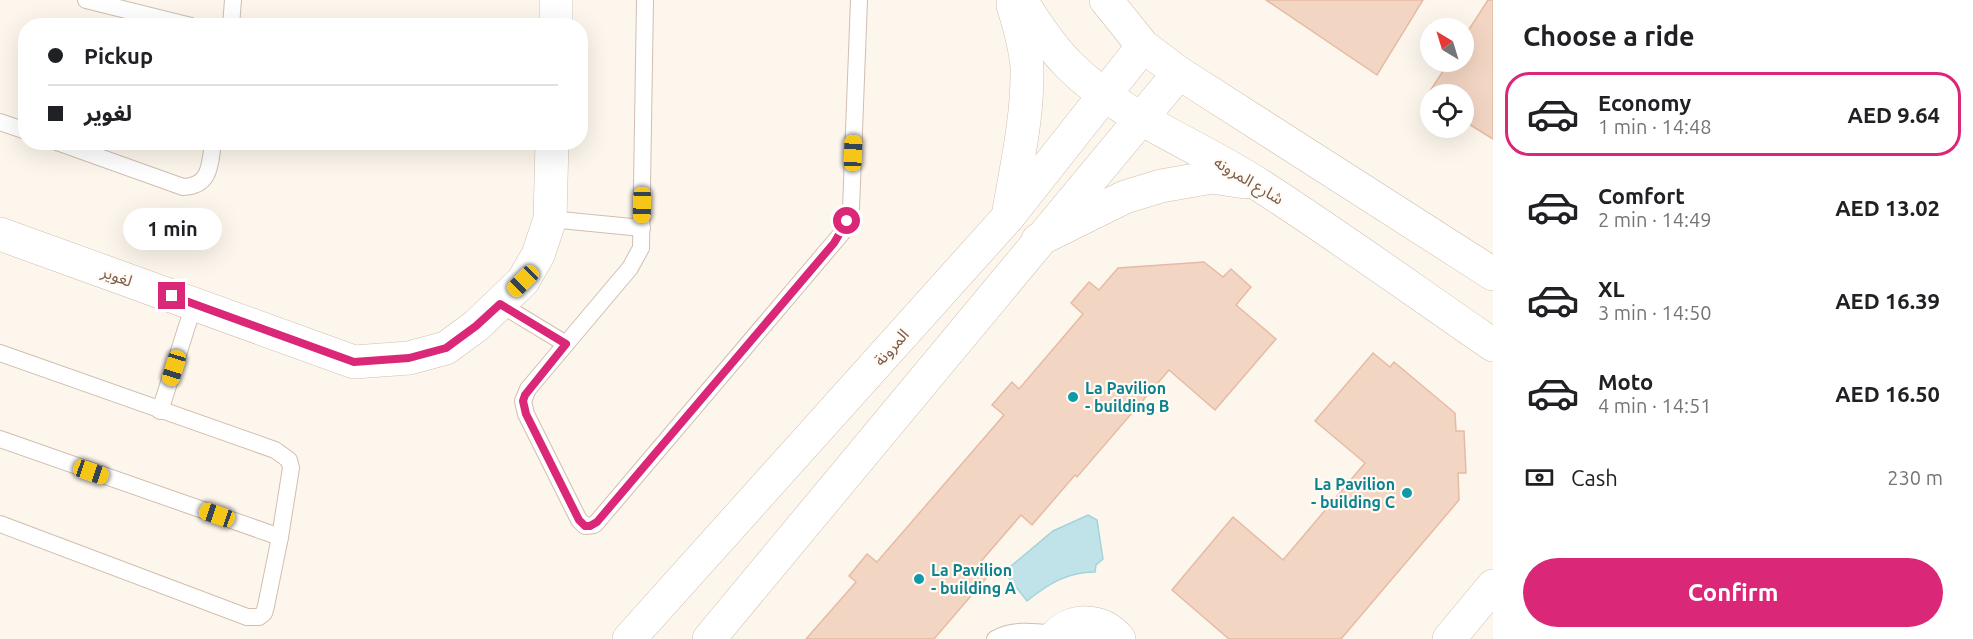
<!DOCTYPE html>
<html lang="en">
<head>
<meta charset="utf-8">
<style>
  body { margin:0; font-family:Ubuntu,"Noto Sans Arabic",sans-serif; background:#f6f6f6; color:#202124; height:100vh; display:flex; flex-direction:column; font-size:22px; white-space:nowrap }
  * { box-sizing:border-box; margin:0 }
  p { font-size:20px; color:#757577 }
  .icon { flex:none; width:33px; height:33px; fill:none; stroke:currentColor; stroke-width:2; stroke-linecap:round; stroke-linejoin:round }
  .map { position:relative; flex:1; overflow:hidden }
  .panel { display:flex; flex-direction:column; background:#fff; width:480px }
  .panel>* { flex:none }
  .hud { position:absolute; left:18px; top:18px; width:570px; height:132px; border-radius:24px; box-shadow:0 6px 24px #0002; display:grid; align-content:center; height:132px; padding:0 30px; background:#fff }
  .needle { width:39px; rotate:322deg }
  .controls { position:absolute; left:1420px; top:18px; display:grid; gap:12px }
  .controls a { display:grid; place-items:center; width:54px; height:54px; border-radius:50%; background:#fff; box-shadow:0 6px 24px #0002; font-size:30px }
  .end { position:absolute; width:27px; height:27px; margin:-14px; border:8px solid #db2777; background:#fff; box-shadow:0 0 0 3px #fff }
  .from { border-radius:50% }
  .bubble { position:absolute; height:42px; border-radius:21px; background:#fff; box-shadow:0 6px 24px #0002; font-size:20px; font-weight:700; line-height:42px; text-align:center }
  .car { position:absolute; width:18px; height:36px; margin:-18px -9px; border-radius:8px; box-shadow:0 0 4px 2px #0007; background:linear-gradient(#f5c518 24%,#345 0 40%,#f5c518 0 76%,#345 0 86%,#f5c518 0) }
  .hud b { display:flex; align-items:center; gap:21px; height:57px; font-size:22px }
  .hud b+b { border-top:2px solid #e0e0e0 }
  .hud i { width:15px; height:15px; background:#202124 }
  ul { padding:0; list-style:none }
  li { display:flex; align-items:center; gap:18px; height:84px; margin:0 12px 9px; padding:0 18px; border:3px solid transparent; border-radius:24px }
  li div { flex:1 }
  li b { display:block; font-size:22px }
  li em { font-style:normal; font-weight:700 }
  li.on { border-color:#db2777 }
  li>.icon { width:54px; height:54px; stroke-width:1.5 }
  h2 { padding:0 30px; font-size:27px; line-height:72px }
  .pay { display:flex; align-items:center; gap:15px; height:66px; padding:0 30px; font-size:22px }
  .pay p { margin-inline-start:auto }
  .action { display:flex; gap:12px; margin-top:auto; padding:12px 30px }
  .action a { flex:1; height:69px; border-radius:36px; background:#db2777; color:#fff; font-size:24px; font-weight:700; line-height:69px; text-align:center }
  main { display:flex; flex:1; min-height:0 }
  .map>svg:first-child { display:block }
  .water { fill:#bfe3e8; stroke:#a5d3da; stroke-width:1.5 }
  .building { fill:#f3d5c3; stroke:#e6bba3; stroke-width:1.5 }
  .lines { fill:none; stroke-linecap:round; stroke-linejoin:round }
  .service-casing { stroke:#d1beb0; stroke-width:18 }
  .minor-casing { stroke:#d1beb0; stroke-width:34 }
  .tertiary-casing { stroke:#d1beb0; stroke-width:34 }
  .service { stroke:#fff; stroke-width:16 }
  .minor { stroke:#fff; stroke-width:33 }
  .tertiary { stroke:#fff; stroke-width:33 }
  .route { stroke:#db2777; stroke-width:8 }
  .culture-dot { fill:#0f9aa8; stroke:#fffaf3; stroke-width:2 }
  .labels { text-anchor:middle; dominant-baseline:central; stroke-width:4.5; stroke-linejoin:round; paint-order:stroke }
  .street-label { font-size:16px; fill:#7a5c4d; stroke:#fffaf3 }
  .culture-label { font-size:16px; font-weight:bold; fill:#0d838f; stroke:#fffaf3; text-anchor:start }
</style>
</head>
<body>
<main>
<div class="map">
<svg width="1493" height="639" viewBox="0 0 1493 639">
  <rect width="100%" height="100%" fill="#fdf6ec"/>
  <path class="water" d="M1088 515 1097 520 1103 559 1096 565 1095 572C1067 572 1048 584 1027 601L1004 572 1053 531Z"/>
  <g class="building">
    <path d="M1266 0H1423L1377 75Z"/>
    <path d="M1488 0H1493V139L1464 121V94H1431V100L1426 97 1449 62H1464V37Z"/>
    <path d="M1204 262 1223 277 1231 269 1251 287 1236 305 1276 339 1215 410 1169 370 1077 477 1075 475 1032 525 1021 515 977 566 988 576 934 639H806L856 582 849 576 867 554 877 562 1004 415 992 405 1012 382 1019 389 1083 314 1071 303 1089 282 1099 290 1118 268Z"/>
    <path d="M1373 353 1390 367 1394 362 1455 413 1456 431H1464L1466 473H1458L1459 500 1341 639H1229L1172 590 1233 517 1283 560 1365 463 1315 421Z"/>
  </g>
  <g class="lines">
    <g class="service-casing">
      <g id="service">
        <path d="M86 0 191 26"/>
        <path d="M645 0 641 248 630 268 528 389 523 401 526 414 579 520 585 526 594 525 597 522 842 233 851 209 859 0"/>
        <path d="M231 26 233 0"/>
        <path d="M0 122 26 131"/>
        <path d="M57 142 183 187C211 186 210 164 213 142"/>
        <path d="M550 219 642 228"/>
        <path d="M500 304 566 344"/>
        <path d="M0 353 275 450 289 460 291 468 280 537 266 606 264 613 259 617H247L0 524"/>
        <path d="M160 411 194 304"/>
        <path d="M0 439 280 537"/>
        <path d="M995 639C1013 628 1037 632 1057 634"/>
      </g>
    </g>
    <g class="minor-casing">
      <g id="minor">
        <path d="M556 26V0"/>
        <path d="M0 234 354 362 409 358 446 348 476 326 523 281 538 255 550 219 552 142"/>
        <path d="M629 639 1008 217 1143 46"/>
        <path d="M709 639 1179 73"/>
        <path d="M1053 639C1071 617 1101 618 1119 639"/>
        <path d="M1449 639 1493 586"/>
      </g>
    </g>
    <g class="tertiary-casing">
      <g id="tertiary">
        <path d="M1021 0C1035 23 1050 46 1069 65 1123 119 1199 145 1261 186 1340 237 1416 292 1493 345"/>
        <path d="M1106 0 1143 46 1179 73 1493 274"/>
        <path d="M1008 217C1016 168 1028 118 1027 68 1026 47 1019 25 1013 5"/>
        <path d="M1038 240 1125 197 1161 186 1212 177 1245 182"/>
      </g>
    </g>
    <use href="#service" class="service"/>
    <use href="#minor" class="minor"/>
    <use href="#tertiary" class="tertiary"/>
  </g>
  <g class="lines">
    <path class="route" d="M172 296 354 362 409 358 446 348 476 326 500 304 566 344 525 395 523 401 526 414 579 520 585 526H590L597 522 834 243 847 221"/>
  </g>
  <g class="culture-dot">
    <circle cx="1073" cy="397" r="6"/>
    <circle cx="1407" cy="493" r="6"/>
    <circle cx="919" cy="579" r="6"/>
  </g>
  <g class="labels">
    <g class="street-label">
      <text transform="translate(1249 180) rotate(31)">شارع المرونه</text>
      <text transform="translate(117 276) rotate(20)">لغوير</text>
      <text transform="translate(891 347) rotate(-48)">المرونة</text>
    </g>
    <g class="culture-label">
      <text x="1085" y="388">La Pavilion<tspan x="1085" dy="18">- building B</tspan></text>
      <text x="1395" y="484" text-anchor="end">La Pavilion<tspan x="1395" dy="18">- building C</tspan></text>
      <text x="931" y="570">La Pavilion<tspan x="931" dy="18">- building A</tspan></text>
    </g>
  </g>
</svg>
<div class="controls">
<a><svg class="needle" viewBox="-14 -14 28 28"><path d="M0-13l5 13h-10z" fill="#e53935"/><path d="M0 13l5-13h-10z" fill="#757577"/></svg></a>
<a><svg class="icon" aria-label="locate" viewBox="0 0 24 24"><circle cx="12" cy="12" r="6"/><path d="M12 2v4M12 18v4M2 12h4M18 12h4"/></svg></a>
</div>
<i class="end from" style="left:847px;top:221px"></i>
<i class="end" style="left:172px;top:296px"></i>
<div class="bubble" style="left:123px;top:208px;width:99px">1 min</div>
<i class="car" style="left:853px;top:153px;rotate:2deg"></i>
<i class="car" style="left:642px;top:205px;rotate:181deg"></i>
<i class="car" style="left:523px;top:281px;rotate:225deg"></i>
<i class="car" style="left:174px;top:368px;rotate:197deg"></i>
<i class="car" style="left:91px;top:472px;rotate:109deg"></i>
<i class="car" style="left:217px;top:515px;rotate:289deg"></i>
<div class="hud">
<b><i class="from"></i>Pickup</b>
<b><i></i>لغوير</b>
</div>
</div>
<section class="panel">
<h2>Choose a ride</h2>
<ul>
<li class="on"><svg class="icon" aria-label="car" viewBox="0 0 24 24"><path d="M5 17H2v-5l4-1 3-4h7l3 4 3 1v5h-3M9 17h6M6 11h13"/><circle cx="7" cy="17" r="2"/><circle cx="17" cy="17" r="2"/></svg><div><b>Economy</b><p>1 min · 14:48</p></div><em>AED 9.64</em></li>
<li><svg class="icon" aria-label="car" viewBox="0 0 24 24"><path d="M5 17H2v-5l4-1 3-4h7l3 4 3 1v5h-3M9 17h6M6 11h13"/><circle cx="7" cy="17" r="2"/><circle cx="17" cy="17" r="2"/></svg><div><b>Comfort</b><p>2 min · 14:49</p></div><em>AED 13.02</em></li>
<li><svg class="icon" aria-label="car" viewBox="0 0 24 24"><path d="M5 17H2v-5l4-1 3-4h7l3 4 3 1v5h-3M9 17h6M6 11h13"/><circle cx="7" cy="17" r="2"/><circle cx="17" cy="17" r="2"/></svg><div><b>XL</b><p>3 min · 14:50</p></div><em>AED 16.39</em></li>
<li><svg class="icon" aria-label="car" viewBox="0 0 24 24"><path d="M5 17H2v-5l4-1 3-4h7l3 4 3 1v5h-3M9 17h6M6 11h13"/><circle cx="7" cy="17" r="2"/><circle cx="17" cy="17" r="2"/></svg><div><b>Moto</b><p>4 min · 14:51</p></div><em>AED 16.50</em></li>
</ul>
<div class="pay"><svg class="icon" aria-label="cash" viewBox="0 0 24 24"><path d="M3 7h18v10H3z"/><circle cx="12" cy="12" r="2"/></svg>Cash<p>230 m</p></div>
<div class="action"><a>Confirm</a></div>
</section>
</main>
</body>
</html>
